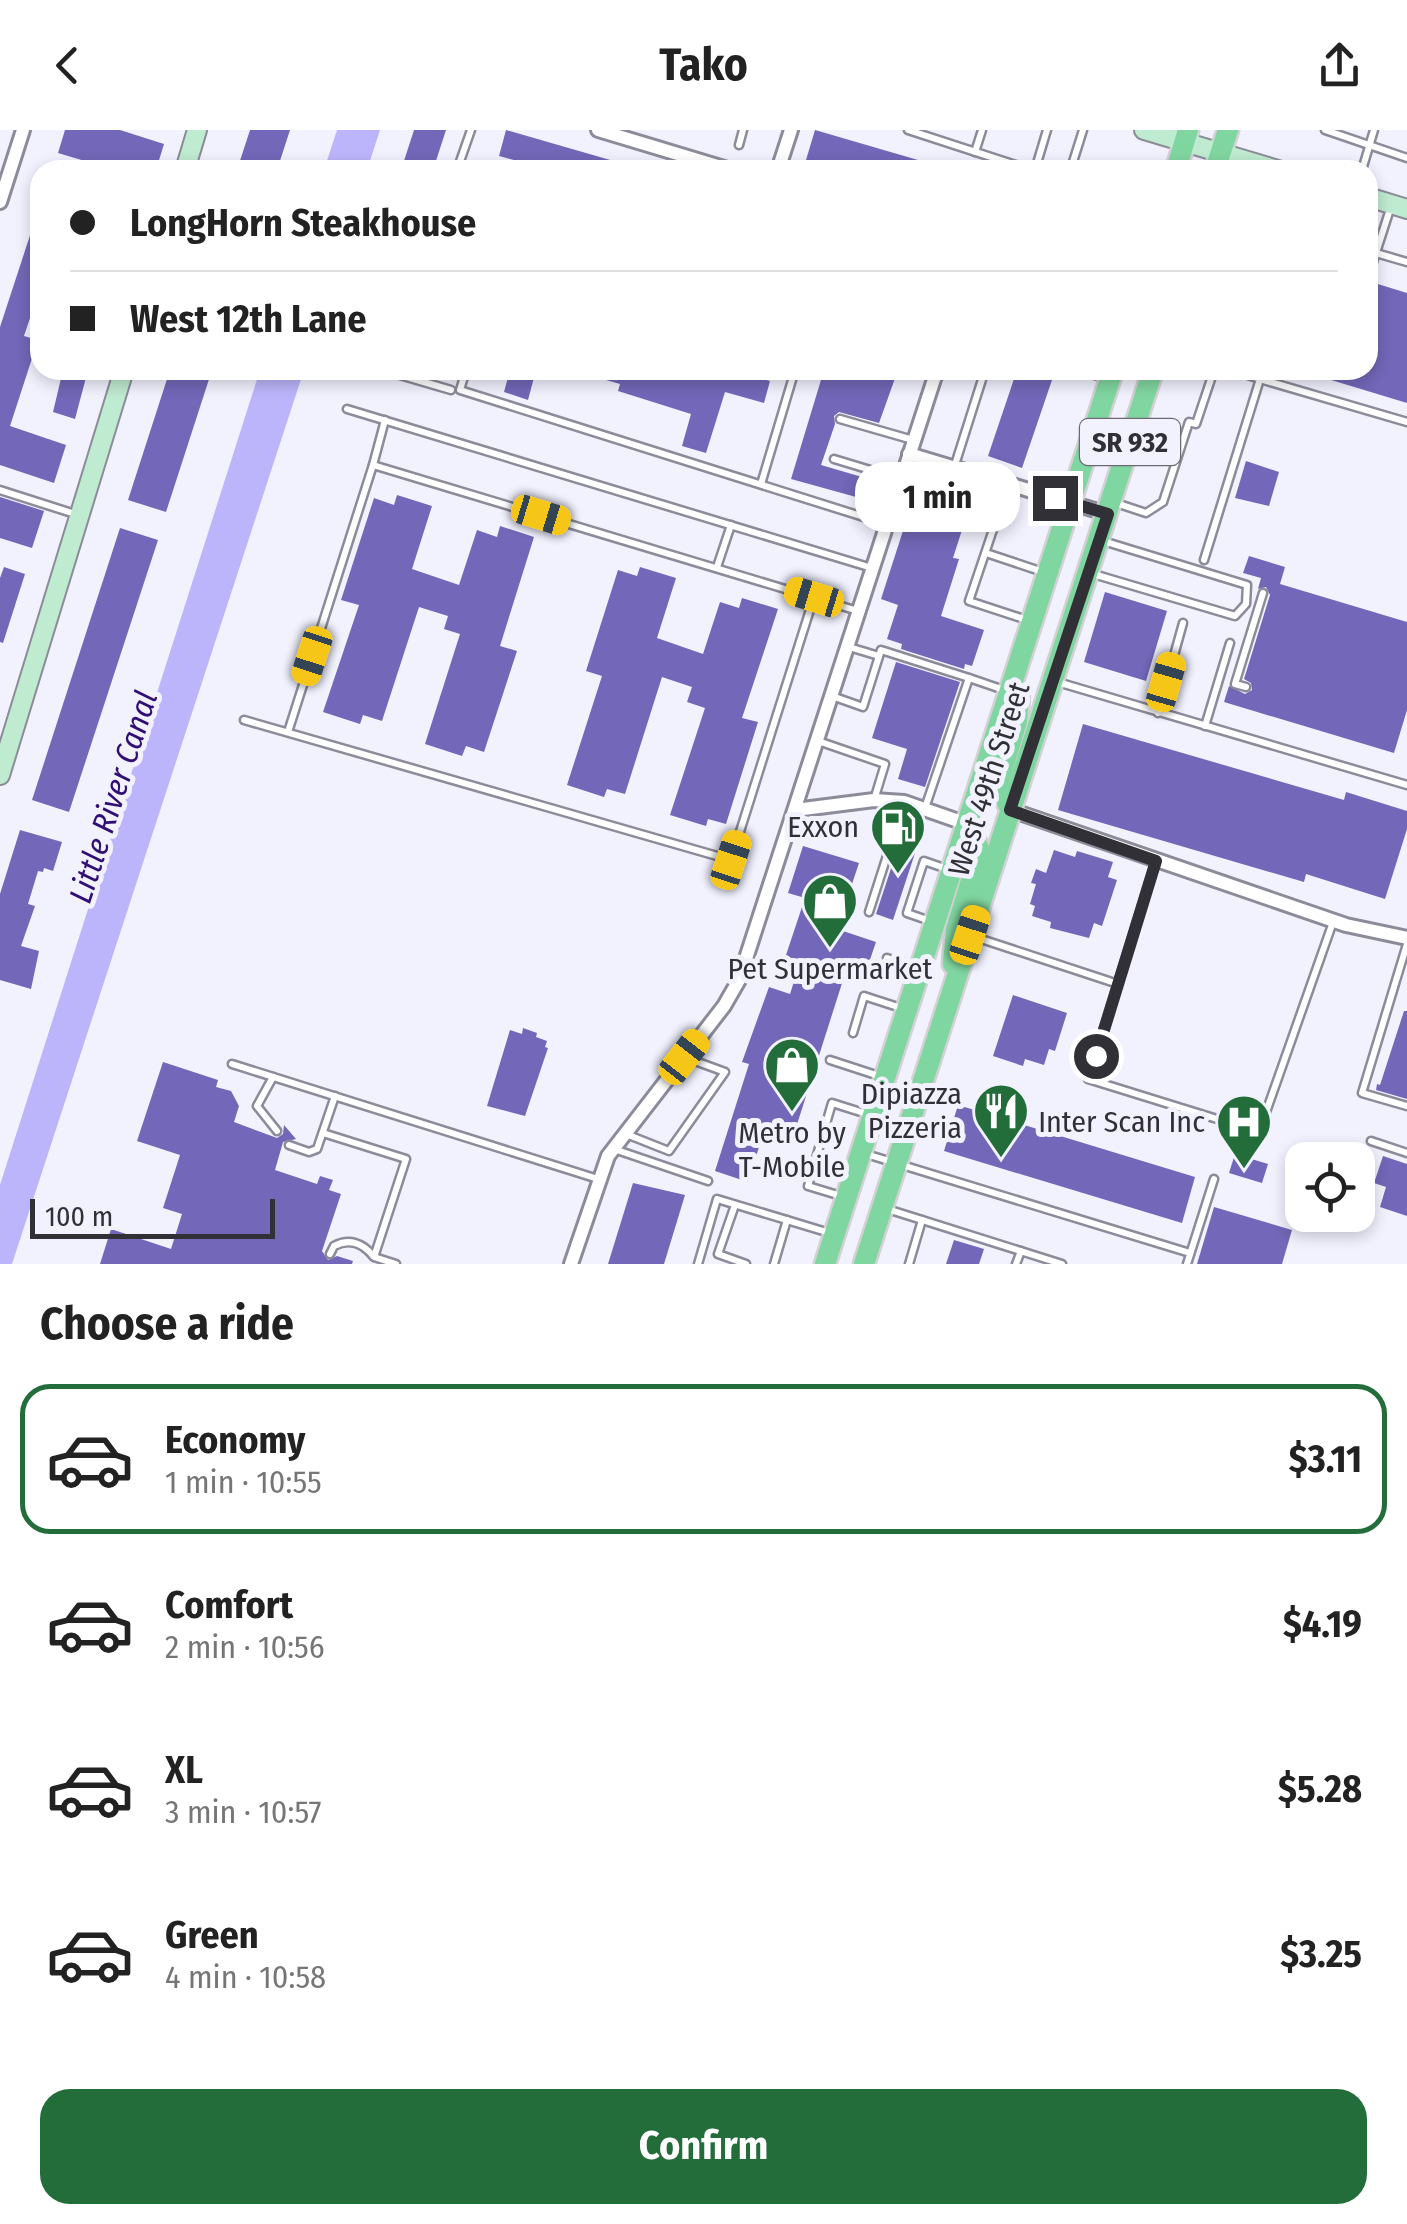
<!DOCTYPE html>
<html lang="en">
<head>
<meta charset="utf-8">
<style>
  body { margin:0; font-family:"Fira Sans Condensed",sans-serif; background:#f2f2f2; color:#222; height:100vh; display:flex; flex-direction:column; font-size:38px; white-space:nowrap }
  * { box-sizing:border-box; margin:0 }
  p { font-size:32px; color:#767676 }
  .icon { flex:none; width:55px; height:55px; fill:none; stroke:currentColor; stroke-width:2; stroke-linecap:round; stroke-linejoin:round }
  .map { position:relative; height:1134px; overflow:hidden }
  .details { display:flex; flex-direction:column; background:#fff; flex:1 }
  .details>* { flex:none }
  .top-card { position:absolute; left:30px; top:30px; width:1348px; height:220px; border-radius:30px; box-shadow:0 5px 15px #0003; display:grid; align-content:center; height:220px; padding:0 40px; background:#fff }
  .fabs { position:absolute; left:1285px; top:1012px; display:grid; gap:20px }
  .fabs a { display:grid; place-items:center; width:90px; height:90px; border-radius:20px; background:#fff; box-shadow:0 5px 15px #0003; font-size:50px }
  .scale { position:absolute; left:30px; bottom:25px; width:245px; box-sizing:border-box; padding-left:10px; border:5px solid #313037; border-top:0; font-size:28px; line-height:35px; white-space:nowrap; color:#313037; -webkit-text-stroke:8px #f2f2ff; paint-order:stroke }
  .end { position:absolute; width:45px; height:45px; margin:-22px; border:12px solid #313037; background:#fff; box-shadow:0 0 0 5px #fff }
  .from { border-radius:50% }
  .bubble { position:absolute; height:70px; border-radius:30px; background:#fff; box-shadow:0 5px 15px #0003; font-size:32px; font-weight:700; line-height:70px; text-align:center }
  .car { position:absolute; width:30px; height:60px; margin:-30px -15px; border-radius:12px; box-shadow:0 0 8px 2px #0007; background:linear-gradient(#f5c518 24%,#345 0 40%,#f5c518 0 76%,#345 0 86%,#f5c518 0) }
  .top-card b { display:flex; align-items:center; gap:35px; height:95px; font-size:38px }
  .top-card b+b { border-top:2px solid #e0e0e0 }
  .top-card i { width:25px; height:25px; background:#222 }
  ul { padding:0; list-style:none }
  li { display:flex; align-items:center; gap:30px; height:150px; margin:0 20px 15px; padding:0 20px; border:5px solid transparent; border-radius:30px }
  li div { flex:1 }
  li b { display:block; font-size:38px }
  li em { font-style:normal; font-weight:700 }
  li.on { border-color:#236d3b }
  li>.icon { width:90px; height:90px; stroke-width:1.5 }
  h2 { padding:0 40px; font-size:45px; line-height:120px }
  .action { display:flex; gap:20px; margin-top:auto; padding:20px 40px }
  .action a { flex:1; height:115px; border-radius:30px; background:#236d3b; color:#fff; font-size:40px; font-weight:700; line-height:115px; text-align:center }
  header { display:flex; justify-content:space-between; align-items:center; height:130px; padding:0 40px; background:#fff; font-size:45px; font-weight:700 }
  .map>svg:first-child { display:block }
  .water { fill:#bcb5fb }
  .building { fill:#7267b8 }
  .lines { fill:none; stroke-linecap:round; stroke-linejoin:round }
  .lane-casing { stroke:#8c8b9a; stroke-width:11 }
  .street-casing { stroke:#8c8b9a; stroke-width:18 }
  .secondary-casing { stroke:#8c8b9a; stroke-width:22 }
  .primary-casing { stroke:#d2d1d3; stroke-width:25 }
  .lane { stroke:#fff; stroke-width:6 }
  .street { stroke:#fff; stroke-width:12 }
  .secondary { stroke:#bfebd0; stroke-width:18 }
  .primary { stroke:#80d6a0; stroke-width:20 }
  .route { stroke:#313037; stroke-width:12 }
  .labels { text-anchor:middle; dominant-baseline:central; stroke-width:10; stroke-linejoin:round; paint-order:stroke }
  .shield { fill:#f2f2ff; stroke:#6b6a73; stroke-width:2.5 }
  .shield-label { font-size:28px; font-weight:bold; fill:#313037 }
  .street-label { font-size:30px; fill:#313037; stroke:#f2f2ff }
  .poi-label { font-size:30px; fill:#313037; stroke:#f2f2ff; text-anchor:end }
  .water-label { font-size:32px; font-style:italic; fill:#300e73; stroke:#f2f2ff }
</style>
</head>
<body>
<header><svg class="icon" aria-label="back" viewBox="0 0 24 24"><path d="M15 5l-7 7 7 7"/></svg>Tako<svg class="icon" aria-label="share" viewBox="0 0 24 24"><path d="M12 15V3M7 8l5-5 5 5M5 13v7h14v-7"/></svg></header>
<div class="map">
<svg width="1407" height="1134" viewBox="0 0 1407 1134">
  <rect width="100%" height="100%" fill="#f2f2ff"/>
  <g class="water">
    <path d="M337 0H380L367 40H324Z"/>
    <path d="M260 240H304L12 1134H0V1055Z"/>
  </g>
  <g class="building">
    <path d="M65 0H120L164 14 156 40H115L58 23Z"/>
    <path d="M250 0H290L277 40H237Z"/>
    <path d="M414 0H446L433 40H401Z"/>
    <path d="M506 0 631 36 630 40H532L513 34 514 30 499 26Z"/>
    <path d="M815 0 942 37V40H803Z"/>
    <path d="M37 84H40V185L32 182 24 206 38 210 10 296 66 315 54 353 0 335V197Z"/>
    <path d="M1368 151 1407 163V273L1308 243V240H1368Z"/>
    <path d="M63 240H88L75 289 53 282Z"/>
    <path d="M184 240H212L166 382 128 370 168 246 181 250Z"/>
    <path d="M510 240H536L528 270 504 262Z"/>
    <path d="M586 240H646L676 249 678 240H732L770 251 764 273 725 262 706 323 682 316 691 284 618 261 620 254 585 244Z"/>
    <path d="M824 240H898L879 293 839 282 834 286 835 294 821 335 862 347 856 367 791 349Z"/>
    <path d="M1017 240H1048L1046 248 1052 250 1022 338 988 326Z"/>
    <path d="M1246 331 1279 342 1269 376 1235 368Z"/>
    <path d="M920 348 937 354 934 363 970 375 953 428 959 429 941 486 984 500 972 536 965 534 964 539 901 519 902 514 887 509 898 475 881 469Z"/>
    <path d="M397 365 432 376 412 439 459 455 477 400 497 407 500 396 534 407 500 516 517 521 484 622 466 616 462 626 425 614 460 504 444 499 448 486 419 477 382 591 363 585 360 594 323 582 359 475 341 470 374 368 394 375Z"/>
    <path d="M0 367 44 381 32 418 0 408Z"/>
    <path d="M120 398 158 410 69 682 32 670Z"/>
    <path d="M1249 426 1285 437 1280 454 1407 492V580L1394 623 1224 572 1229 556 1245 564 1252 560 1251 553 1244 549 1270 465 1266 457 1258 459 1261 448 1243 443Z"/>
    <path d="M4 437 25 444 3 513 0 512V448Z"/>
    <path d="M640 437 676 448 657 508 703 524 720 472 739 478 742 468 778 479 742 588 758 592 726 694 708 689 706 696 670 685 705 578 687 572 692 557 662 547 625 664 607 659 604 667 567 655 602 546 586 541 618 440 637 446Z"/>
    <path d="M1105 462 1167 481 1146 551 1084 532Z"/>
    <path d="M896 532 960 552 925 657 898 649 907 619 872 608Z"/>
    <path d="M1083 594 1344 670 1346 662 1407 681V699L1385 769 1306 744 1304 752 1058 680Z"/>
    <path d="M20 700 62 712 53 741 44 738 43 742 38 741 28 774 35 776 21 816 39 821 31 859 0 850V764Z"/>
    <path d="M903 702 920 708 893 790 876 784Z"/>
    <path d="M803 716 859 733 837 799 876 812 862 853 844 847 793 1007 765 998 748 1052 715 1041 749 934 742 932 769 857 790 864 800 833 785 828 805 768 788 763Z"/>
    <path d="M1054 720 1075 727 1077 721 1113 732 1108 747 1117 750 1102 796 1094 793 1089 808 1050 798 1051 792 1032 786 1035 776 1030 774 1036 754 1031 753 1036 739 1046 743Z"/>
    <path d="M1013 865 1067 883 1055 921 1049 919 1044 935 1025 929 1023 936 993 926Z"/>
    <path d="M1404 881H1407V969L1376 960 1377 954 1380 955Z"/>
    <path d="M523 898 537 903 536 907 547 911 545 917 548 918 525 986 487 976 510 900 522 904Z"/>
    <path d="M163 932 218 950 216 957 231 961 239 976 234 992 277 1008 283 1004 284 995 296 1009 283 1012 275 1040 317 1054 320 1046 333 1050 329 1060 341 1064 322 1121 328 1130 337 1126 353 1131 352 1134H100L111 1099 171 1119 182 1084 163 1078 180 1025 137 1011Z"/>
    <path d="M958 975 1195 1047 1182 1093 944 1021Z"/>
    <path d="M1235 1024 1268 1034 1262 1053 1229 1043Z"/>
    <path d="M1383 1026 1407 1034V1086L1380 1077 1386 1057 1374 1053Z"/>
    <path d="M633 1053 685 1065 664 1134H608Z"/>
    <path d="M1214 1077 1292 1100 1282 1134H1197Z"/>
    <path d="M954 1110 984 1119 979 1134H946Z"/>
  </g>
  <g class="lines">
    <g class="lane-casing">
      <g id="lane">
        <path d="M908 0 1031 40"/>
        <path d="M1325 0 1407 28"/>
        <path d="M739 15 743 0"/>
        <path d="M975 22 982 0"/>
        <path d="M457 40 471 0"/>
        <path d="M1035 40 1047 0"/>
        <path d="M1074 40 1072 35 1083 0"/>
        <path d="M1362 40 1374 0"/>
        <path d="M1376 123 1407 132"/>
        <path d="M1368 130 1373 132 1391 76"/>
        <path d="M394 240 393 243 451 260"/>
        <path d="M466 240 460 260 886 394"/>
        <path d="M919 240 933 246"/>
        <path d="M1079 240 1107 249"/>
        <path d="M1260 249 1407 292"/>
        <path d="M347 279 872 438"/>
        <path d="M840 289 913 310"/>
        <path d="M385 290 373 335 858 481"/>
        <path d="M834 329 900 349"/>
        <path d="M954 338 985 240"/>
        <path d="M761 354 795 240"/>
        <path d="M1008 355 969 471 1027 490"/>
        <path d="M0 360 75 384"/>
        <path d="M1113 372 1146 383 1163 372 1189 292 1196 294 1214 240"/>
        <path d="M986 423 1046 443"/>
        <path d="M1204 430 1260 249 1233 240"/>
        <path d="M717 437 731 395"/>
        <path d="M1090 443 1235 486 1246 474 1247 455 1103 411"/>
        <path d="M849 517 879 526"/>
        <path d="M1054 551 1407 655"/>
        <path d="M1246 557 1235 554 1263 463"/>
        <path d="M832 566 863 577 881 520 969 548"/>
        <path d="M1158 583 1183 493"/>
        <path d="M244 590 731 730 814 467"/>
        <path d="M1205 596 1230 513"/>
        <path d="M288 602 373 335"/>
        <path d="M818 611 885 634 874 670"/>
        <path d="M925 678 969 548 1007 561"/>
        <path d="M1156 731 1088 949 1259 1002 1333 792"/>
        <path d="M869 782 904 673"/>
        <path d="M930 791 907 783 924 731 950 740"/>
        <path d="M972 806 1118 854"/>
        <path d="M1407 814 1362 963 1407 976"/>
        <path d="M887 828 915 837"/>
        <path d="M853 903 864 866 901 878"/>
        <path d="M830 930 879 946"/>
        <path d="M232 934 598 1049"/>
        <path d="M273 947 257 976 277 1001"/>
        <path d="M323 1003 406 1029 374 1127 396 1134"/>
        <path d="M626 1004 669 1021 725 942 684 927"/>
        <path d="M1371 1011 1407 1023"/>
        <path d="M289 1015 309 1022 317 1019 335 966"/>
        <path d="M614 1019 708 1051"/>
        <path d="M866 1024 1190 1123"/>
        <path d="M768 1028 812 1042"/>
        <path d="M841 1066 808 1056 832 973 867 984"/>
        <path d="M735 1075 718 1124 746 1134"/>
        <path d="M884 1078 1062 1134"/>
        <path d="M330 1124 334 1116C349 1108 363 1113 373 1126"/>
        <path d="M698 1134 717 1069 833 1104"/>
        <path d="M774 1134 787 1090"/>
        <path d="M909 1134 922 1090"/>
        <path d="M1016 1134 1021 1121"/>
        <path d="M1187 1134 1214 1049"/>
      </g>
    </g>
    <g class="street-casing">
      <g id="street">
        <path d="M598 0 731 40"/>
        <path d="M778 40 791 0"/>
        <path d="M0 72 23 0"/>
        <path d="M909 324 1108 384"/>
        <path d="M795 680 874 670 904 672 967 694"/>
        <path d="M1011 680 1346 795 1407 808"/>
        <path d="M571 1134 608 1026 724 876 739 850 937 240"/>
      </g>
    </g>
    <g class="secondary-casing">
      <g id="secondary">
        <path d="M1144 0 1278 40"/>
        <path d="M185 40 197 0"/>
        <path d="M1368 67 1407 79"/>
        <path d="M0 645 124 240"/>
      </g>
    </g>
    <g class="primary-casing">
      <g id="primary">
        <path d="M1176 40 1188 0"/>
        <path d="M1215 40 1228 0"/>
        <path d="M1011 680 998 655 1017 591 1019 562"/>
        <path d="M953 834 956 800 980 721 967 694"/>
        <path d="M825 1134 1113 240"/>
        <path d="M864 1134 1153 240"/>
      </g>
    </g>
    <use href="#lane" class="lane"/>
    <use href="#street" class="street"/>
    <use href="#secondary" class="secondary"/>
    <use href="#primary" class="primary"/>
  </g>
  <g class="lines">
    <path class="route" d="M1055 368 1108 384 1010 680 1156 731 1096 926"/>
  </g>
  <defs>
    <g id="fuel-pin" transform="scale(2.875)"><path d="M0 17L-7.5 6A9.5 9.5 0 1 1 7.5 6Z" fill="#236d3b" stroke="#f2f2ff"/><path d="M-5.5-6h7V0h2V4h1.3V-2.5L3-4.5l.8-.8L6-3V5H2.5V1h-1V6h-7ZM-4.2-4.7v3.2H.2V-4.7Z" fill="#fff"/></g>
    <g id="shop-pin" transform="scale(2.875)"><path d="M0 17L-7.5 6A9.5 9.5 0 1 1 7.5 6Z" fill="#236d3b" stroke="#f2f2ff"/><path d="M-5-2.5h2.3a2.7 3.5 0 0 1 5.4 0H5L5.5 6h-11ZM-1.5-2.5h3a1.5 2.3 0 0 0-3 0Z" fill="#fff"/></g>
    <g id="restaurant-pin" transform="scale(2.875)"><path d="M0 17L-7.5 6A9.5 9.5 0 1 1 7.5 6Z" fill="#236d3b" stroke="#f2f2ff"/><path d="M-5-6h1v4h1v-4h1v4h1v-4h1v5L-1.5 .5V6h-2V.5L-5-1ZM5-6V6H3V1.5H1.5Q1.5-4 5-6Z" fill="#fff"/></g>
    <g id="hospital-pin" transform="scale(2.875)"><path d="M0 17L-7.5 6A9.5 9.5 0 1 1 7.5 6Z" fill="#236d3b" stroke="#f2f2ff"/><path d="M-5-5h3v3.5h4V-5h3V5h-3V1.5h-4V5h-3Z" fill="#fff"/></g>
  </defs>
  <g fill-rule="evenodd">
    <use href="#fuel-pin" x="898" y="697"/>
    <use href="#shop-pin" x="830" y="771"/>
    <use href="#shop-pin" x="792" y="935"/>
    <use href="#restaurant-pin" x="1001" y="981"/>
    <use href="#hospital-pin" x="1244" y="992"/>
  </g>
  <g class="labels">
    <rect class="shield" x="1080" y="289" width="100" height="46" rx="8"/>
    <g class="shield-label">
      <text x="1130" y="312">SR 932</text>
    </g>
    <g class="street-label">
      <text transform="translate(989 649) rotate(-72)">West 49th Street</text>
    </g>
    <g class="poi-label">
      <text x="859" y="697">Exxon</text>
      <text x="830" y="839" text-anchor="middle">Pet Supermarket</text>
      <text x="962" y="964">Dipiazza<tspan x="962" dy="34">Pizzeria</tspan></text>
      <text x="1205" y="992">Inter Scan Inc</text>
      <text x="792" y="1003" text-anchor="middle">Metro by<tspan x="792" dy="34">T-Mobile</tspan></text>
    </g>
    <g class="water-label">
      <text transform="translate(113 667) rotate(-72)">Little River Canal</text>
    </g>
  </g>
</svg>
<div class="fabs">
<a><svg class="icon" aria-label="locate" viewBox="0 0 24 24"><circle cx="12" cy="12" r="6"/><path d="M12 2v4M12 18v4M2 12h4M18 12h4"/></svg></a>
</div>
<div class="scale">100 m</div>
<i class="end from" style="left:1096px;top:926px"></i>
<i class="end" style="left:1055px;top:368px"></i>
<div class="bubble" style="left:855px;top:332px;width:165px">1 min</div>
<i class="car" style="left:541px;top:385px;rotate:107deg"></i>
<i class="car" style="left:814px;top:467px;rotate:287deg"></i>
<i class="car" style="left:312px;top:526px;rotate:198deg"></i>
<i class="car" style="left:1166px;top:552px;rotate:16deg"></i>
<i class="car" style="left:731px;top:730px;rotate:18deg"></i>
<i class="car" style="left:970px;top:805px;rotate:18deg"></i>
<i class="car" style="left:684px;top:927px;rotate:38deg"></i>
<div class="top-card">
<b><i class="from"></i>LongHorn Steakhouse</b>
<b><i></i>West 12th Lane</b>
</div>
</div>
<section class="details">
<h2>Choose a ride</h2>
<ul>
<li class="on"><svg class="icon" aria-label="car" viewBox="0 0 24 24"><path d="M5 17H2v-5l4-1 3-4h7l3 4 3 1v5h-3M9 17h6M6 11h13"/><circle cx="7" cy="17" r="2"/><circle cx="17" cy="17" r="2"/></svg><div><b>Economy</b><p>1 min · 10:55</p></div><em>$3.11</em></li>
<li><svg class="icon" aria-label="car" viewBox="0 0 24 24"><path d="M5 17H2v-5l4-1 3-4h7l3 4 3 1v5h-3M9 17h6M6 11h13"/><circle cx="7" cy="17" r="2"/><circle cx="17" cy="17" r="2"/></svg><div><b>Comfort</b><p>2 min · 10:56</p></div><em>$4.19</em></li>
<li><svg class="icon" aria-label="car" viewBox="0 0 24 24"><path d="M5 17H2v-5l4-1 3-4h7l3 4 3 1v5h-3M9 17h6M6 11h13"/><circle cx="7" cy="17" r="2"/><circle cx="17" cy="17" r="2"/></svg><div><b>XL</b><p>3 min · 10:57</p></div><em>$5.28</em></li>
<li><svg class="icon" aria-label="car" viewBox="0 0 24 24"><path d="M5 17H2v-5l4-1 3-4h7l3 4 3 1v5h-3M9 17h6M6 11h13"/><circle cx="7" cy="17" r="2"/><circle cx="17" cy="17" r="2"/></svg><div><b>Green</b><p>4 min · 10:58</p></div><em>$3.25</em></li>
</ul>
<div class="action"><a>Confirm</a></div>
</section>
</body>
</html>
